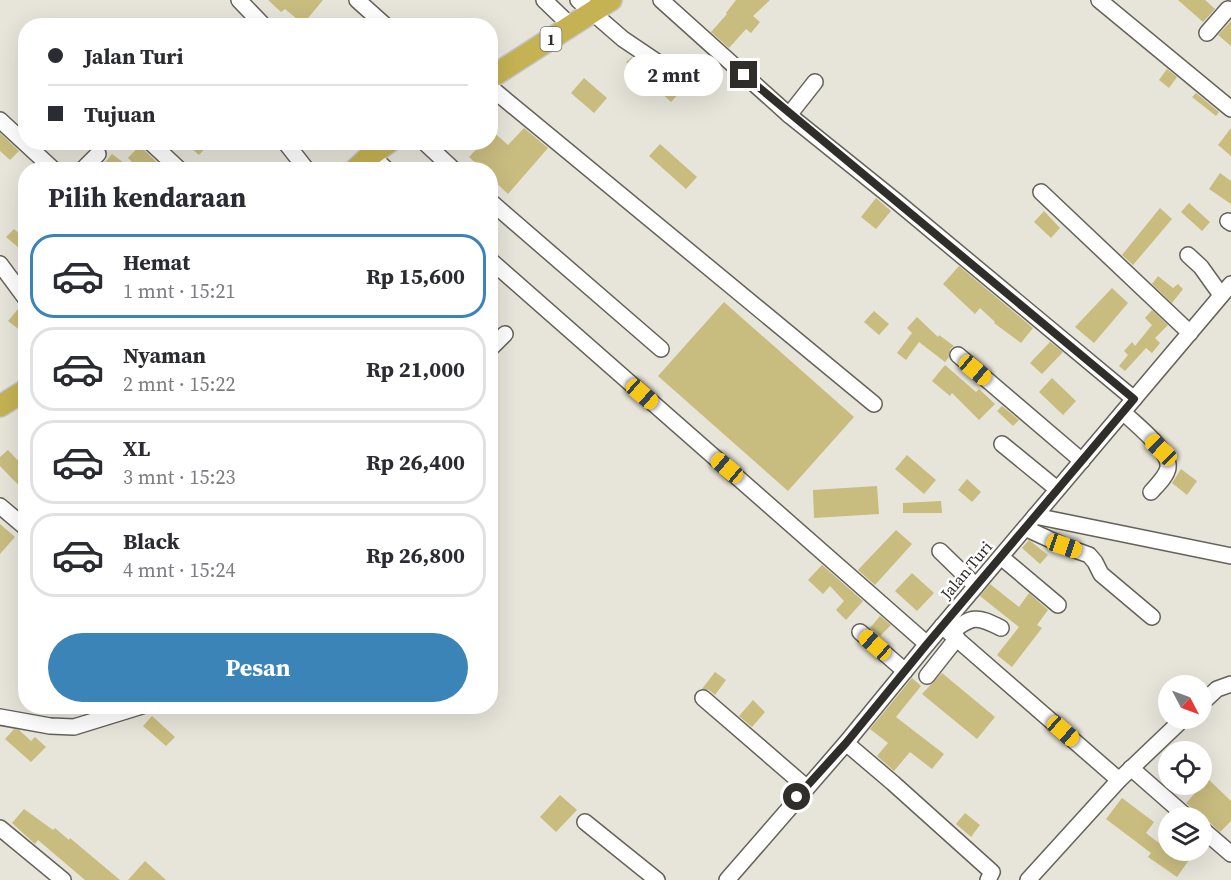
<!DOCTYPE html>
<html lang="id">
<head>
<meta charset="utf-8">
<style>
  body { margin:0; font-family:"Source Serif 4",serif; background:#f7f7f7; color:#2b2b33; height:100vh; display:flex; flex-direction:column; font-size:22px; white-space:nowrap }
  * { box-sizing:border-box; margin:0 }
  p { font-size:20px; color:#7c7c81 }
  .icon { flex:none; width:33px; height:33px; fill:none; stroke:currentColor; stroke-width:2; stroke-linecap:round; stroke-linejoin:round }
  .map { position:relative; flex:1; overflow:hidden }
  .sheet { position:absolute; left:18px; top:162px; width:480px; height:552px; display:flex; flex-direction:column; background:#fff; border-radius:24px; box-shadow:0 6px 24px #0002 }
  .sheet>* { flex:none }
  .guide { position:absolute; left:18px; top:18px; width:480px; height:132px; border-radius:24px; box-shadow:0 6px 24px #0002; display:grid; align-content:center; height:132px; padding:0 30px; background:#fff }
  .needle { width:39px; rotate:131deg }
  .tools { position:absolute; left:1158px; top:675px; display:grid; gap:12px }
  .tools a { display:grid; place-items:center; width:54px; height:54px; border-radius:50%; background:#fff; box-shadow:0 6px 24px #0002; font-size:30px }
  .end { position:absolute; width:27px; height:27px; margin:-14px; border:8px solid #2f2e2a; background:#fff; box-shadow:0 0 0 3px #fff }
  .from { border-radius:50% }
  .bubble { position:absolute; height:42px; border-radius:21px; background:#fff; box-shadow:0 6px 24px #0002; font-size:20px; font-weight:700; line-height:42px; text-align:center }
  .car { position:absolute; width:18px; height:36px; margin:-18px -9px; border-radius:8px; box-shadow:0 0 4px 2px #0007; background:linear-gradient(#f5c518 24%,#345 0 40%,#f5c518 0 76%,#345 0 86%,#f5c518 0) }
  .guide b { display:flex; align-items:center; gap:21px; height:57px; font-size:22px }
  .guide b+b { border-top:2px solid #e1e1e2 }
  .guide i { width:15px; height:15px; background:#2b2b33 }
  ul { padding:0; list-style:none }
  li { display:flex; align-items:center; gap:18px; height:84px; margin:0 12px 9px; padding:0 18px; border:3px solid #e1e1e2; border-radius:24px }
  li div { flex:1 }
  li b { display:block; font-size:22px }
  li em { font-style:normal; font-weight:700 }
  li.on { border-color:#3b84b8 }
  li>.icon { width:54px; height:54px; stroke-width:1.5 }
  h2 { padding:0 30px; font-size:27px; line-height:72px }
  .cta { display:flex; gap:12px; margin-top:auto; padding:12px 30px }
  .cta a { flex:1; height:69px; border-radius:36px; background:#3b84b8; color:#fff; font-size:24px; font-weight:700; line-height:69px; text-align:center }
  .map>svg:first-child { display:block }
  .building { fill:#c8bc7f }
  .lines { fill:none; stroke-linecap:round; stroke-linejoin:round }
  .minor-casing { stroke:#646259; stroke-width:18 }
  .highway-casing { stroke:#c5c4c3; stroke-width:24 }
  .minor { stroke:#fff; stroke-width:15 }
  .highway { stroke:#c5b253; stroke-width:21 }
  .route { stroke:#2f2e2a; stroke-width:8 }
  .labels { text-anchor:middle; dominant-baseline:central; stroke-width:5; stroke-linejoin:round; paint-order:stroke }
  .shield { fill:#fff; stroke:#6d6d6a; stroke-width:1.5 }
  .shield-label { font-size:15px; font-weight:bold; fill:#2f2e2a }
  .street-label { font-size:16px; fill:#2f2e2a; stroke:#fff }
</style>
</head>
<body>
<div class="map">
<svg width="1231" height="880" viewBox="0 0 1231 880">
  <rect width="100%" height="100%" fill="#e7e5da"/>
  <g class="building">
    <path d="M268 0H323L303 24 285 9 281 12Z"/>
    <path d="M736 0H770L753 16 760 22 751 33 746 29 729 48 711 32 727 14 726 13Z"/>
    <path d="M1178 0H1205L1215 9 1203 22Z"/>
    <path d="M1231 21V46L1218 35Z"/>
    <path d="M632 57 646 66 638 74 626 62Z"/>
    <path d="M1167 69 1177 77 1169 88 1159 80Z"/>
    <path d="M679 70 690 81 671 102 658 90 668 80 677 76Z"/>
    <path d="M584 78 607 98 594 113 571 93Z"/>
    <path d="M1196 93 1219 112 1216 116 1192 97Z"/>
    <path d="M524 128 548 148 508 194 490 177V170H483L469 157 483 142H490V129L508 145Z"/>
    <path d="M1231 128V156L1218 145Z"/>
    <path d="M0 133 19 151 10 160 0 151Z"/>
    <path d="M184 142H211L199 155Z"/>
    <path d="M141 144 143 149 165 170H140L128 158Z"/>
    <path d="M660 144 697 177 686 189 649 156Z"/>
    <path d="M112 154 124 163 119 170H99Z"/>
    <path d="M1220 173 1231 181V204L1209 189Z"/>
    <path d="M876 198 891 211 876 229 861 217Z"/>
    <path d="M1189 203 1210 222 1202 231 1181 212Z"/>
    <path d="M1160 208 1172 219 1133 265 1122 255Z"/>
    <path d="M1044 211 1060 228 1051 238 1034 222Z"/>
    <path d="M14 229 26 239V254L6 237Z"/>
    <path d="M959 266 1033 328 1021 343 994 323 995 322 980 308 975 314 943 284Z"/>
    <path d="M1158 276 1173 288 1178 284 1183 289 1172 303 1152 284Z"/>
    <path d="M1112 288 1128 303 1094 343 1075 327Z"/>
    <path d="M724 302 854 417 788 491 658 376Z"/>
    <path d="M18 309 26 315V335L8 321Z"/>
    <path d="M1152 310 1168 325 1155 338 1160 343 1152 353 1146 348 1125 371 1119 366 1128 355 1124 351 1132 342 1135 346 1152 325 1145 318Z"/>
    <path d="M874 311 889 324 879 335 864 322Z"/>
    <path d="M917 317 938 337 939 335 954 346 950 349 949 357 945 362 919 342 906 360 897 353 912 333 907 328Z"/>
    <path d="M1050 342 1063 352 1042 374 1030 363Z"/>
    <path d="M945 365 976 392 979 389 995 404 979 420 952 393 950 396 932 381Z"/>
    <path d="M1052 378 1076 401 1063 415 1039 392Z"/>
    <path d="M1002 406 1019 420 1013 426 997 411Z"/>
    <path d="M8 450 26 469V493L0 466V457Z"/>
    <path d="M907 455 936 480 924 494 895 469Z"/>
    <path d="M1181 469 1197 481 1187 495 1172 483Z"/>
    <path d="M967 479 981 492 972 502 958 490Z"/>
    <path d="M877 486 879 514 814 518 813 490Z"/>
    <path d="M941 501 942 513H903V503Z"/>
    <path d="M0 524 15 537 0 554Z"/>
    <path d="M896 530 912 544 875 585 858 570Z"/>
    <path d="M1029 540 1048 555 1040 564 1022 548Z"/>
    <path d="M822 565 863 601 846 620 836 610 844 601 830 586 823 594 808 580Z"/>
    <path d="M912 573 934 593 917 611 895 591Z"/>
    <path d="M990 584 1019 607 1029 593 1048 610 1037 625 1042 628 1012 667 997 655 1019 627 980 596Z"/>
    <path d="M880 616 891 625 880 636 870 628Z"/>
    <path d="M715 672 726 680 715 695 709 690 702 689Z"/>
    <path d="M942 673 995 717 977 739 922 694Z"/>
    <path d="M912 678 921 686 896 717 944 754 932 769 910 752 894 771 877 756 888 743 870 729Z"/>
    <path d="M753 700 765 712 752 727 739 716Z"/>
    <path d="M152 716 175 737 166 746 143 726Z"/>
    <path d="M14 729 19 730 31 741 35 737 46 747 31 762 5 739Z"/>
    <path d="M1208 779 1231 801V821L1220 832 1208 821 1197 818 1195 811 1186 803Z"/>
    <path d="M560 795 577 810 556 832 540 817Z"/>
    <path d="M1122 798 1154 822 1146 833 1168 850H1196L1177 877 1148 857 1151 853 1106 819Z"/>
    <path d="M24 809 53 830 55 828 69 840 70 838 120 880H85L38 840 35 844 12 823Z"/>
    <path d="M965 813 980 825 971 837 956 824Z"/>
    <path d="M145 861 166 880H128Z"/>
  </g>
  <g class="lines">
    <g class="minor-casing">
      <g id="minor">
        <path d="M239 0 264 26"/>
        <path d="M357 0 386 26"/>
        <path d="M544 0 571 26"/>
        <path d="M578 0 623 39 669 70"/>
        <path d="M661 0 789 115 896 201 1134 399"/>
        <path d="M1099 0 1231 109"/>
        <path d="M1207 33 1228 9"/>
        <path d="M490 87 874 404"/>
        <path d="M789 115 815 82"/>
        <path d="M0 120 54 170"/>
        <path d="M150 142 180 170"/>
        <path d="M285 142 307 170"/>
        <path d="M424 142 454 170"/>
        <path d="M371 155 387 170"/>
        <path d="M82 170 98 154"/>
        <path d="M1041 192 1190 333"/>
        <path d="M490 201 661 349"/>
        <path d="M1228 221 1231 223"/>
        <path d="M1188 255 1201 267 1221 295"/>
        <path d="M490 260 927 644"/>
        <path d="M0 264 26 299"/>
        <path d="M490 349 505 334"/>
        <path d="M958 355 1082 461"/>
        <path d="M1123 412C1135 424 1171 451 1168 468 1166 477 1157 485 1151 492"/>
        <path d="M1002 444 1057 489"/>
        <path d="M0 506 26 528"/>
        <path d="M1035 516 1231 556"/>
        <path d="M1025 528 1064 546 1089 555 1095 562 1101 574 1152 617"/>
        <path d="M940 551 976 586"/>
        <path d="M1001 557 1058 605"/>
        <path d="M942 626 1119 780 1184 718"/>
        <path d="M860 632 905 671"/>
        <path d="M950 633C972 616 976 615 1001 628"/>
        <path d="M927 676 957 638"/>
        <path d="M703 698 806 787"/>
        <path d="M1202 703 1217 689 1231 684"/>
        <path d="M0 717 50 726 74 727 142 706"/>
        <path d="M846 743 893 783 992 872 988 880"/>
        <path d="M1131 768 1188 818"/>
        <path d="M585 822 657 880"/>
        <path d="M0 828 63 880"/>
        <path d="M1202 829 1231 854"/>
        <path d="M727 880 846 743 927 644 1231 284"/>
        <path d="M1028 880 1119 780"/>
      </g>
    </g>
    <g class="highway-casing">
      <g id="highway">
        <path d="M490 78 611 0"/>
        <path d="M355 170 371 155 389 142"/>
        <path d="M0 406 26 390"/>
      </g>
    </g>
    <use href="#minor" class="minor"/>
    <use href="#highway" class="highway"/>
  </g>
  <g class="lines">
    <path class="route" d="M744 75 1134 399 927 644 846 743 797 797"/>
  </g>
  <g class="labels">
    <rect class="shield" x="540.5" y="27" width="21" height="24" rx="4.5"/>
    <g class="shield-label">
      <text x="551" y="39">1</text>
    </g>
    <g class="street-label">
      <text transform="translate(966 570) rotate(-50)">Jalan Turi</text>
    </g>
  </g>
</svg>
<div class="tools">
<a><svg class="needle" viewBox="-14 -14 28 28"><path d="M0-13l5 13h-10z" fill="#e53935"/><path d="M0 13l5-13h-10z" fill="#7c7c81"/></svg></a>
<a><svg class="icon" aria-label="locate" viewBox="0 0 24 24"><circle cx="12" cy="12" r="6"/><path d="M12 2v4M12 18v4M2 12h4M18 12h4"/></svg></a>
<a><svg class="icon" aria-label="layers" viewBox="0 0 24 24"><path d="M12 4l9 5-9 5-9-5zM3 14l9 5 9-5"/></svg></a>
</div>
<i class="end from" style="left:797px;top:797px"></i>
<i class="end" style="left:744px;top:75px"></i>
<div class="bubble" style="left:624px;top:54px;width:99px">2 mnt</div>
<i class="car" style="left:975px;top:370px;rotate:130deg"></i>
<i class="car" style="left:642px;top:394px;rotate:131deg"></i>
<i class="car" style="left:1161px;top:450px;rotate:314deg"></i>
<i class="car" style="left:727px;top:468px;rotate:310deg"></i>
<i class="car" style="left:1064px;top:546px;rotate:109deg"></i>
<i class="car" style="left:875px;top:645px;rotate:311deg"></i>
<i class="car" style="left:1063px;top:731px;rotate:131deg"></i>
<div class="guide">
<b><i class="from"></i>Jalan Turi</b>
<b><i></i>Tujuan</b>
</div>
<section class="sheet">
<h2>Pilih kendaraan</h2>
<ul>
<li class="on"><svg class="icon" aria-label="car" viewBox="0 0 24 24"><path d="M5 17H2v-5l4-1 3-4h7l3 4 3 1v5h-3M9 17h6M6 11h13"/><circle cx="7" cy="17" r="2"/><circle cx="17" cy="17" r="2"/></svg><div><b>Hemat</b><p>1 mnt · 15:21</p></div><em>Rp 15,600</em></li>
<li><svg class="icon" aria-label="car" viewBox="0 0 24 24"><path d="M5 17H2v-5l4-1 3-4h7l3 4 3 1v5h-3M9 17h6M6 11h13"/><circle cx="7" cy="17" r="2"/><circle cx="17" cy="17" r="2"/></svg><div><b>Nyaman</b><p>2 mnt · 15:22</p></div><em>Rp 21,000</em></li>
<li><svg class="icon" aria-label="car" viewBox="0 0 24 24"><path d="M5 17H2v-5l4-1 3-4h7l3 4 3 1v5h-3M9 17h6M6 11h13"/><circle cx="7" cy="17" r="2"/><circle cx="17" cy="17" r="2"/></svg><div><b>XL</b><p>3 mnt · 15:23</p></div><em>Rp 26,400</em></li>
<li><svg class="icon" aria-label="car" viewBox="0 0 24 24"><path d="M5 17H2v-5l4-1 3-4h7l3 4 3 1v5h-3M9 17h6M6 11h13"/><circle cx="7" cy="17" r="2"/><circle cx="17" cy="17" r="2"/></svg><div><b>Black</b><p>4 mnt · 15:24</p></div><em>Rp 26,800</em></li>
</ul>
<div class="cta"><a>Pesan</a></div>
</section>
</div>
</body>
</html>
